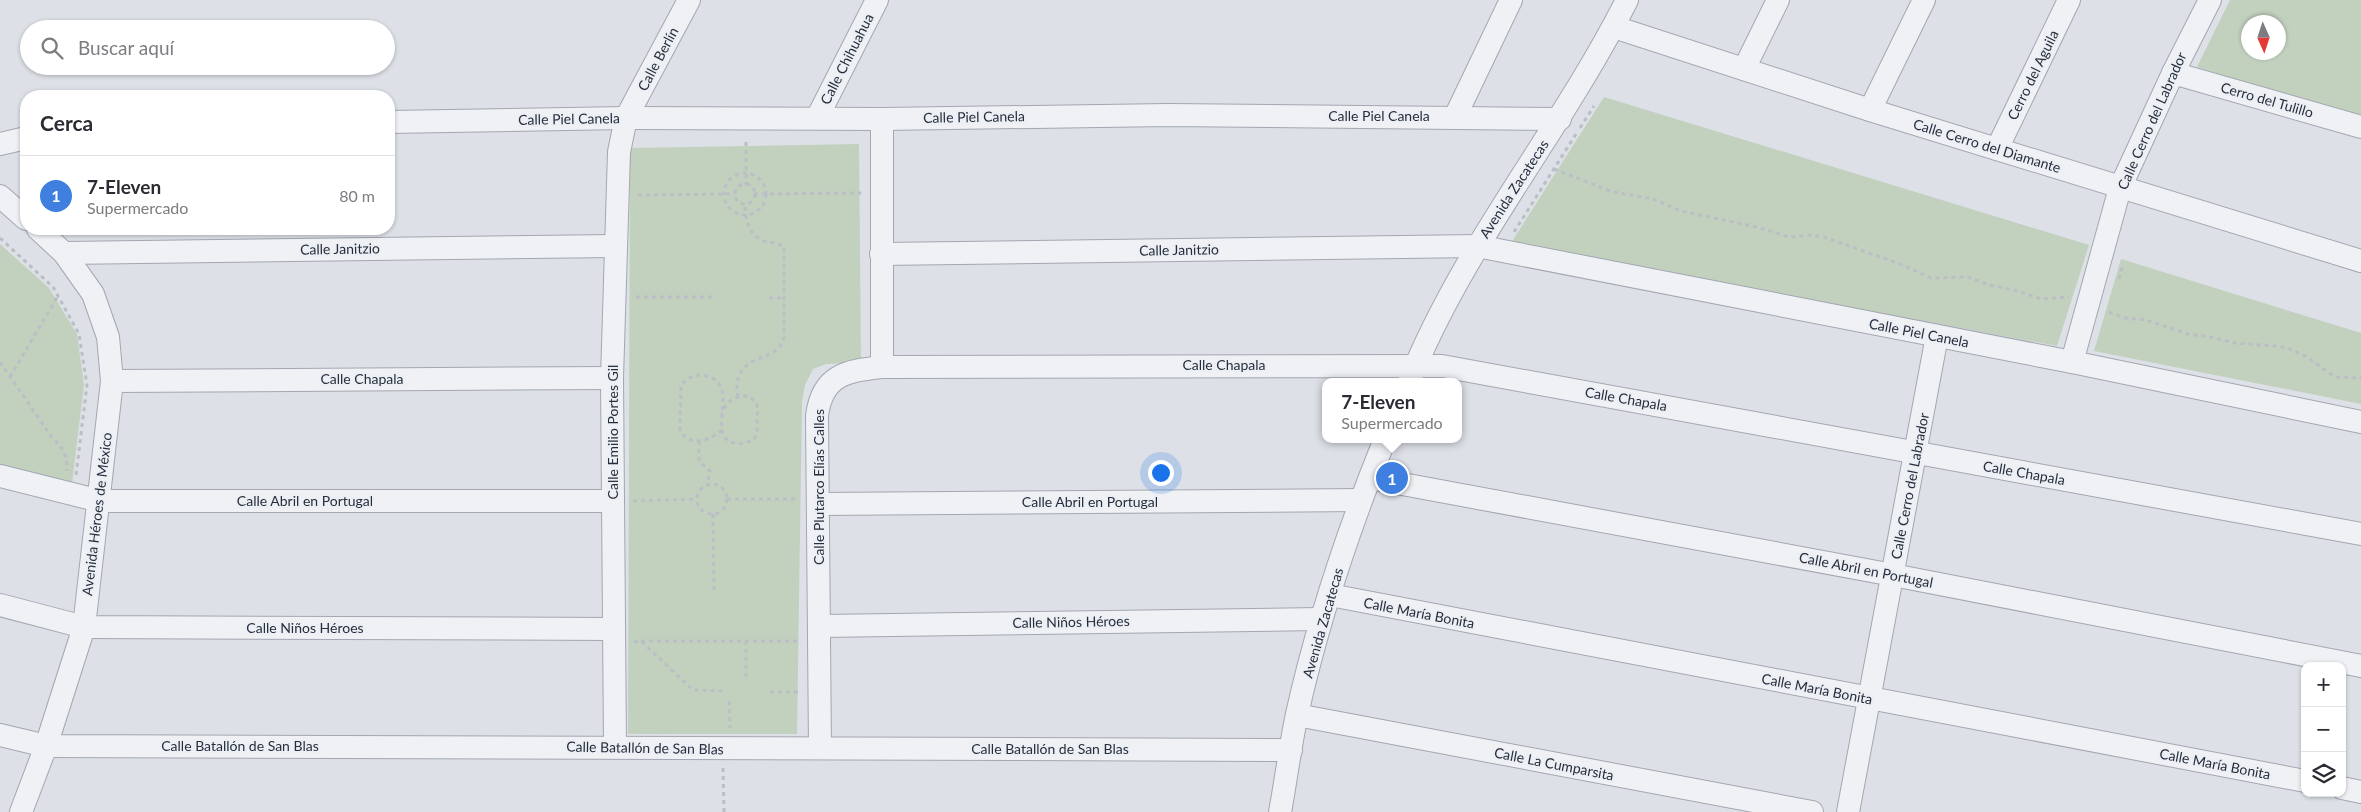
<!DOCTYPE html>
<html lang="es">
<head>
<meta charset="utf-8">
<style>
  :root { --surface:#fff; --page:#f7f7f7; --text:#2b2b33; --muted:#7c7c81; --line:#e1e1e2; --accent:#cd4154 }
  body { margin:0; font-family:Lato,sans-serif; background:var(--page); color:var(--text) }
  .controls { position:absolute; right:15px; bottom:15px; display:grid; overflow:hidden; border-radius:10px; box-shadow:0 1px 4px #0004 }
  .controls button { width:45px; height:45px; display:grid; place-items:center; padding:0; border:0; border-bottom:1px solid var(--line); background:var(--surface); color:var(--text); font:25px sans-serif }
  .compass { position:absolute; left:2241px; top:15px; width:45px; height:45px; border-radius:50%; background:var(--surface); box-shadow:0 1px 4px #0004; rotate:177deg }
  .you { position:absolute; left:1160px; top:472px; width:18px; height:18px; margin:-12px; border:4px solid #fff; border-radius:50%; background:#1a73e8; box-shadow:0 0 0 8px #1a73e833 }
  .badge { display:grid; place-items:center; width:32px; height:32px; border-radius:50%; background:var(--accent); color:#fff; font-size:16px; font-weight:700 }
  .pin { position:absolute; translate:-50% -50%; border:2px solid #fff; box-shadow:0 1px 5px #0006 }
  .popup { position:absolute; left:1322px; top:378px; width:140px; height:65px; box-sizing:border-box; display:grid; place-content:center; border-radius:10px; background:var(--surface); filter:drop-shadow(0 1px 4px #0005); font-size:16px; white-space:nowrap; color:var(--muted) }
  .popup b { font-size:19px; color:var(--text) }
  .popup::after { content:''; position:absolute; left:50%; top:100%; margin-left:-10px; border:10px solid transparent; border-top-color:var(--surface) }
  .list { margin:0; padding:0; list-style:none }
  h2 { display:flex; justify-content:space-between; align-items:center; height:65px; margin:0; padding:0 20px; font-size:21px }
  h2 small { font-size:16px; font-weight:400; color:var(--muted) }
  .list li { display:grid; grid-template-columns:32px 1fr auto; gap:15px; align-items:center; box-sizing:border-box; height:80px; padding:0 20px; border-top:1px solid var(--line) }
  .list b { display:block; font-size:19px; white-space:nowrap }
  .list p { margin:0; font-size:16px; white-space:nowrap; color:var(--muted) }
  .list em { font-size:16px; font-style:normal; color:var(--muted) }
  .icon { flex:none; width:28px; height:28px; fill:none; stroke:currentColor; stroke-width:2; stroke-linecap:round; stroke-linejoin:round }
  .map { position:relative; flex:none; width:2361px; height:812px; overflow:hidden }
  .search { position:absolute; background:var(--surface); box-shadow:0 1px 4px #0004; left:20px; top:20px; width:375px; height:55px; display:flex; align-items:center; gap:12px; box-sizing:border-box; padding:0 18px; border-radius:28px; color:var(--muted); font-size:19px }
  .panel { position:absolute; background:var(--surface); box-shadow:0 1px 4px #0004; left:20px; top:90px; width:375px; height:145px; border-radius:20px }
  .map>svg:first-child { display:block }
</style>
</head>
<body>
<div class="map">
<svg width="2361" height="812" viewBox="0 0 2361 812">
  <rect width="100%" height="100%" fill="#dde0e7"/>
  <g fill="#c2d0be" fill-rule="evenodd">
    <path d="M2230,0H2361V118L2197,67ZM2248,22H2278V52H2248Z"/>
    <path d="M1604,97L2089,245L2057,346L1511,243Z"/>
    <path d="M859,144L861,363L826,364L813,369L805,385L802,401L797,734H628L630,148Z"/>
    <path d="M0,244L49,288L77,334L84,385L72,483L0,465Z"/>
    <path d="M2121,259L2361,333V404L2094,351Z"/>
  </g>
  <g fill="none" stroke-linecap="round" stroke-linejoin="round">
    <g stroke="#a2a7b1" stroke-width="24">
      <g id="street">
        <path d="M1614,27L1870,110L2361,261"/>
        <path d="M1744,69L1778,0"/>
        <path d="M2173,73L2361,127"/>
        <path d="M1870,110L1924,0"/>
        <path d="M1455,117L1511,0"/>
        <path d="M817,118L877,0"/>
        <path d="M389,122L626,118L882,119L1168,115L1560,119"/>
        <path d="M0,144L26,138"/>
        <path d="M1997,149L2069,0"/>
        <path d="M0,196L26,219"/>
        <path d="M64,253L615,246"/>
        <path d="M881,254L1477,246L2072,362L2361,422"/>
        <path d="M2072,362L2120,188L2173,73L2210,0"/>
        <path d="M882,367V119"/>
        <path d="M112,381L612,378"/>
        <path d="M1409,382C1463,246 1561,131 1627,0"/>
        <path d="M0,476L100,501H613"/>
        <path d="M1370,478L1893,575L2361,666"/>
        <path d="M819,504L1361,500"/>
        <path d="M1330,595L2305,781"/>
        <path d="M0,605L84,627L614,629"/>
        <path d="M820,626L1321,619"/>
        <path d="M1297,715L1812,812"/>
        <path d="M0,735L46,746C461,746 876,748 1291,750"/>
        <path d="M615,746L612,378L619,152L626,118L689,0"/>
        <path d="M820,748L817,416C822,375 846,371 882,367L1442,366L2361,534"/>
        <path d="M2342,788L2361,792"/>
        <path d="M21,812L46,746L84,627L112,381L108,337L93,294L64,253L38,229"/>
        <path d="M1280,812C1286,780 1290,747 1297,714C1318,620 1349,528 1385,439"/>
        <path d="M1848,812L1937,336"/>
      </g>
    </g>
    <g stroke="#bbbec5" stroke-width="3" stroke-dasharray="4 4" stroke-linecap="butt">
      <path d="M1580,128L1594,106"/>
      <path d="M746,142V185"/>
      <path d="M1554,169L1613,192L1653,199L1681,211L1757,227L1789,237L1810,235L1824,237L1900,264L1931,278L1968,277L1989,285L2018,291L2042,299L2069,297"/>
      <circle cx="745" cy="194" r="21"/>
      <circle cx="745" cy="194" r="10"/>
      <path d="M754,194L861,193"/>
      <path d="M638,195L735,194"/>
      <path d="M1514,232L1576,134"/>
      <path d="M0,238L53,287L79,334L87,385L76,475"/>
      <path d="M2119,279L2123,264"/>
      <path d="M636,297H715"/>
      <path d="M769,298H784"/>
      <path d="M2109,312L2124,318L2146,320L2188,334L2210,337L2235,343L2285,347L2307,357L2335,377L2361,378"/>
      <path d="M0,362L53,439C64,448 67,456 67,471"/>
      <path d="M10,377L58,296"/>
      <path d="M738,397C730,349 779,366 784,337V247C778,242 771,243 764,241C748,235 745,219 745,204"/>
      <path d="M722,430C710,441 688,448 680,429L681,385C688,378 696,373 706,376C733,382 719,412 722,430C724,446 744,446 754,439C758,432 757,427 757,419C757,415 759,407 756,403C746,388 725,400 722,414"/>
      <path d="M699,441V461L710,471L707,485"/>
      <circle cx="712" cy="499" r="15"/>
      <path d="M727,499H798"/>
      <path d="M633,501L697,499"/>
      <path d="M713,514L714,591"/>
      <path d="M641,641H798"/>
      <path d="M746,641V681"/>
      <path d="M634,642L641,641L693,690L726,691"/>
      <path d="M770,692H800"/>
      <path d="M729,701L730,728"/>
      <path d="M723,768L724,812"/>
    </g>
    <use href="#street" stroke="#eff1f5" stroke-width="22"/>
  </g>
  <g text-anchor="middle" stroke-width="4.5" stroke-linejoin="round" paint-order="stroke">
    <g font-size="14" fill="#262e3d" stroke="#eceff4">
      <text transform="translate(658 59) rotate(-62)" y="5">Calle Berlín</text>
      <text transform="translate(847 59) rotate(-63)" y="5">Calle Chihuahua</text>
      <text transform="translate(2033 75) rotate(-64)" y="5">Cerro del Aguila</text>
      <text transform="translate(2267 100) rotate(16)" y="5">Cerro del Tulillo</text>
      <text x="1379" y="121">Calle Piel Canela</text>
      <text transform="translate(974 117) rotate(-1)" y="5">Calle Piel Canela</text>
      <text transform="translate(569 119) rotate(-1)" y="5">Calle Piel Canela</text>
      <text transform="translate(2152 121) rotate(-66)" y="5">Calle Cerro del Labrador</text>
      <text transform="translate(1987 146) rotate(17)" y="5">Calle Cerro del Diamante</text>
      <text transform="translate(1514 189) rotate(-57)" y="5">Avenida Zacatecas</text>
      <text transform="translate(340 249) rotate(-1)" y="5">Calle Janitzio</text>
      <text transform="translate(1179 250) rotate(-1)" y="5">Calle Janitzio</text>
      <text transform="translate(1919 333) rotate(11)" y="5">Calle Piel Canela</text>
      <text x="1224" y="370">Calle Chapala</text>
      <text x="362" y="384">Calle Chapala</text>
      <text transform="translate(1626 399) rotate(10)" y="5">Calle Chapala</text>
      <text transform="translate(613 432) rotate(-90)" y="5">Calle Emilio Portes Gil</text>
      <text transform="translate(2024 473) rotate(10)" y="5">Calle Chapala</text>
      <text transform="translate(1910 486) rotate(-79)" y="5">Calle Cerro del Labrador</text>
      <text transform="translate(819 487) rotate(-90)" y="5">Calle Plutarco Elías Calles</text>
      <text x="305" y="506">Calle Abril en Portugal</text>
      <text x="1090" y="507">Calle Abril en Portugal</text>
      <text transform="translate(97 514) rotate(-83)" y="5">Avenida Héroes de México</text>
      <text transform="translate(1866 570) rotate(11)" y="5">Calle Abril en Portugal</text>
      <text transform="translate(1419 613) rotate(11)" y="5">Calle María Bonita</text>
      <text transform="translate(1071 622) rotate(-1)" y="5">Calle Niños Héroes</text>
      <text transform="translate(1323 623) rotate(-74)" y="5">Avenida Zacatecas</text>
      <text x="305" y="633">Calle Niños Héroes</text>
      <text transform="translate(1817 689) rotate(11)" y="5">Calle María Bonita</text>
      <text x="240" y="751">Calle Batallón de San Blas</text>
      <text transform="translate(645 748) rotate(1)" y="5">Calle Batallón de San Blas</text>
      <text x="1050" y="754">Calle Batallón de San Blas</text>
      <text transform="translate(1554 764) rotate(11)" y="5">Calle La Cumparsita</text>
      <text transform="translate(2215 764) rotate(11)" y="5">Calle María Bonita</text>
    </g>
  </g>
</svg>
<div class="controls">
<button>+</button>
<button>−</button>
<button><svg class="icon" aria-label="layers" viewBox="0 0 24 24"><path d="M12 4l9 5-9 5-9-5zM3 14l9 5 9-5"/></svg></button>
</div>
<svg class="compass" viewBox="-18 -18 36 36"><path d="M0-13l5 13h-10z" fill="#e53935"/><path d="M0 13l5-13h-10z" fill="#7c7c81"/></svg>
<div class="you"></div>
<div class="pin badge" style="left:1392px;top:478px;background:#3f7fe0">1</div>
<div class="popup"><b>7-Eleven</b>Supermercado</div>
<div class="search"><svg class="icon" aria-label="search" viewBox="0 0 24 24"><circle cx="10" cy="10" r="6"/><path d="M15 15l6 6"/></svg>Buscar aquí</div>
<section class="panel">
<h2>Cerca<small></small></h2>
<ul class="list">
<li><span class="badge" style="background:#3f7fe0">1</span><div><b>7-Eleven</b><p>Supermercado</p></div><em>80 m</em></li>
</ul>
</section>
</div>
</body>
</html>
